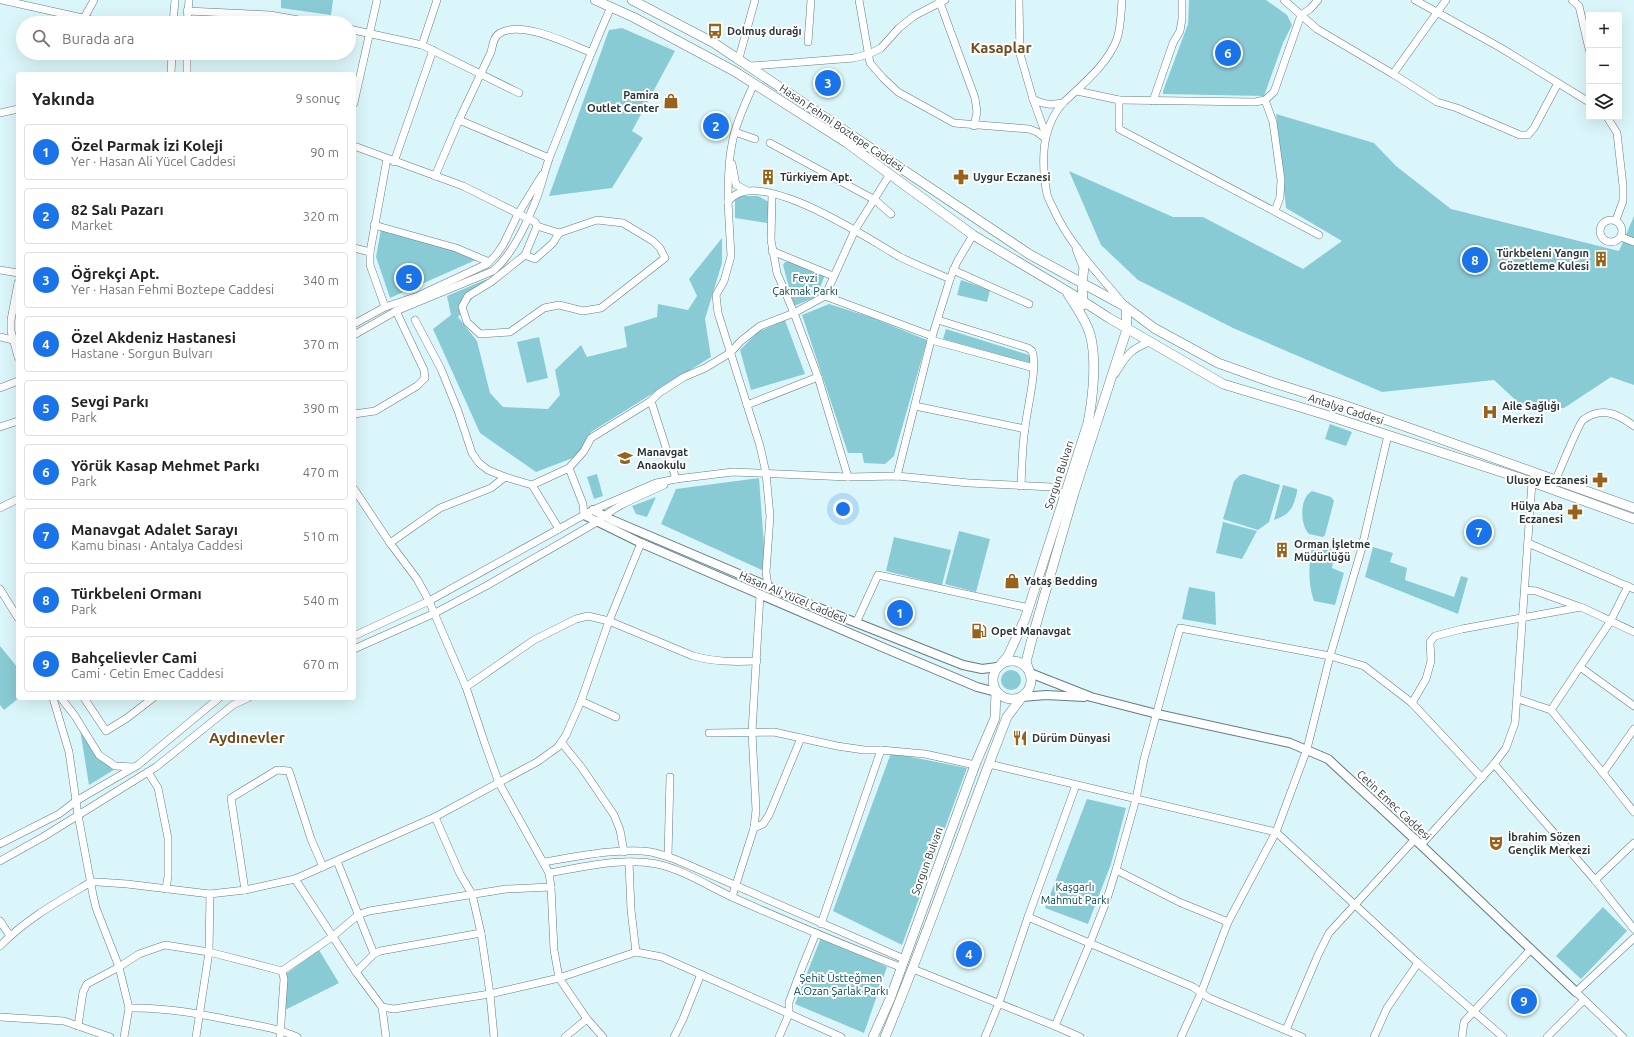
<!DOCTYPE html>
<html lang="tr">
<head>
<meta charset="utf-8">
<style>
  :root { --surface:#fff; --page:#f6f6f6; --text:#222; --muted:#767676; --line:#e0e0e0; --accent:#1a73e8 }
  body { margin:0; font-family:Ubuntu,sans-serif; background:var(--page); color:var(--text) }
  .controls { position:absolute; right:12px; top:12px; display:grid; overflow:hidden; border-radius:4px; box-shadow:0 4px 16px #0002 }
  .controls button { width:36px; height:36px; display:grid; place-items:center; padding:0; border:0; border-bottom:1px solid var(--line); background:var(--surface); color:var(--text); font:20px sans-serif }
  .you { position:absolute; left:843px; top:509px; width:14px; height:14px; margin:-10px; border:3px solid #fff; border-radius:50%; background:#1a73e8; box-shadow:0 0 0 6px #1a73e833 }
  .badge { display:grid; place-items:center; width:26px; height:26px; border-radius:50%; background:var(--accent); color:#fff; font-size:13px; font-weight:700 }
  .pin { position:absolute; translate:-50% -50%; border:2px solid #fff; box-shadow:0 1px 4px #0006 }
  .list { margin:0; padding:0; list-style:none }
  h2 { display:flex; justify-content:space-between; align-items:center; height:52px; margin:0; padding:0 16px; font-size:17px }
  h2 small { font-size:13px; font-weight:400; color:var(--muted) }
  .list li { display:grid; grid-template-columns:26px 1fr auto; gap:12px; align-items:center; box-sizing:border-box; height:56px; margin:0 8px 8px; padding:0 8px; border:1px solid var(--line); border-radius:4px }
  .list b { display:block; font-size:15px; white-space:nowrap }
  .list p { margin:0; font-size:13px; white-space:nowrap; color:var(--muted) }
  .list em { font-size:13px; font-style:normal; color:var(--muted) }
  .icon { flex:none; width:22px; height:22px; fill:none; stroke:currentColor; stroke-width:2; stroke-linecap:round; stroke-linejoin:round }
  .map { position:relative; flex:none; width:1634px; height:1037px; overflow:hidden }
  .search { position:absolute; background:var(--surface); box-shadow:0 4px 16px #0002; left:16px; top:16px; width:340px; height:44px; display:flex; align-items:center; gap:10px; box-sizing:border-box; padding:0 14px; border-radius:22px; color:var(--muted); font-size:15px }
  .panel { position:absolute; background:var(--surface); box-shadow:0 4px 16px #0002; left:16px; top:72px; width:340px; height:628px; border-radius:4px }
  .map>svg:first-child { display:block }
</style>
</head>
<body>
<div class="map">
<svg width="1634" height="1037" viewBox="0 0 1634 1037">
  <rect width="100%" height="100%" fill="#dbf6fa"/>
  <g fill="#89cbd5">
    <path d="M281,0H333L331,15L281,8Z"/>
    <path d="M1189,0H1266L1287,15L1292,25L1283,43L1264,96L1163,94V91L1188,24Z"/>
    <path d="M622,28L675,51L632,131L643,138L612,188L549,196L609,30Z"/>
    <path d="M1276,114L1374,143L1396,166L1451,209L1619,251L1634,216V385L1611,377L1564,408L1523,407L1494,380L1382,392L1233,328L1138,280L1101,245L1069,171L1173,217H1203L1303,269L1342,241L1286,208Z"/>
    <path d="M737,196H758L769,202L767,223L735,218V198Z"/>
    <path d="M381,229L429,242L478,259L390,298L376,257Z"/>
    <path d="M722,238V263L705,319L711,357L591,432L578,456L536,472L480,433L433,329L451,315L447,296L487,279L458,317L477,341L490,393L503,407L548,409L560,395L555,370L581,345L587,357L627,347L624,327L657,317L658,304L688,310L697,296L689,279Z"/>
    <path d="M785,262H790L825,275L816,297L794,306L783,265Z"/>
    <path d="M961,280L990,290L987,302L957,295Z"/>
    <path d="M829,304L870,317L927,340L894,456L885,464L864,463L862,453H848L802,315Z"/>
    <path d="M785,320L805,374L751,390L740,350L758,332Z"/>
    <path d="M946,329L1026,354L1031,356V363L943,339Z"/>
    <path d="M539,337L548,378L527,383L517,342Z"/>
    <path d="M1330,424L1352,432L1346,446L1325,439Z"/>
    <path d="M597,474L603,496L594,499L587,477Z"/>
    <path d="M1244,474L1280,485L1269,522L1258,530L1223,519L1234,481L1240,475Z"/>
    <path d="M759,478L766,572L661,524L676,489Z"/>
    <path d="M1283,485L1297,489V492C1293,508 1291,514 1274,520Z"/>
    <path d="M1312,491L1331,497L1334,501L1325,535L1323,537L1309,534C1300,525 1299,498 1312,491Z"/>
    <path d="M656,497L647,517L636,514L632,506Z"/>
    <path d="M1223,522L1257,531L1242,559L1216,553Z"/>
    <path d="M959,531L990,539L976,592L945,584Z"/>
    <path d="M894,537L951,550L942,585L886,571Z"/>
    <path d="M1313,542L1336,547L1332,568L1344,573L1335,605L1314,601C1307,581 1309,561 1313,542Z"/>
    <path d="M1373,547L1393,553L1390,562L1407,568L1405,580L1454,597L1461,576L1468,578L1458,614L1365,577Z"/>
    <path d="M1189,587L1215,592L1216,625L1182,619Z"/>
    <path d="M0,646L18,668V698H19L4,710L0,705Z"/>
    <circle cx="1011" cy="680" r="10"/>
    <path d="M79,723L104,761L117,768L89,785Z"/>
    <path d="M891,753L967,768L902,945L833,911Z"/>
    <path d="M1087,799L1126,808L1111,864L1088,924L1045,908Z"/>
    <path d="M1603,907L1627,931L1581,979L1556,956Z"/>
    <path d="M822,935L887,967L864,1033L795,1004Z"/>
    <path d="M319,950L339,983L285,1010L286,974Z"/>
  </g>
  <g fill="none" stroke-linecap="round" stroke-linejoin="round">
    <g stroke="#647c80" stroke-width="8">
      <g id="minor">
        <path d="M2,0L105,23"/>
        <path d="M437,0L422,45L519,93"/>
        <path d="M859,0L870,63L883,78L898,92L954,123L1029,129L1037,132L1045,138"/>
        <path d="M939,0L975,98L977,112L974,126"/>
        <path d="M1019,0L1020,54L1033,99L1046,135"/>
        <path d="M1122,0C1121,12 1121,27 1117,39C1107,65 1084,83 1064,102C1052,114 1045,134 1044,151C1043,166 1044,180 1047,194C1048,199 1052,205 1054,210C1071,247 1100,275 1125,306"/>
        <path d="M1284,0L1317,29L1393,74L1437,102L1457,108L1520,135H1528L1534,128L1558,83"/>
        <path d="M1415,0L1501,48L1589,102"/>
        <path d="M1572,0L1579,6L1589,49"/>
        <path d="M187,11L270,15L316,23"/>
        <path d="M84,18L94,0"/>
        <path d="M173,23L175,0"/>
        <path d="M187,23L189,0"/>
        <path d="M349,29L422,45"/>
        <path d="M808,42L811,0"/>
        <path d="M739,58L755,0"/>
        <path d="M751,66L854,58L869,54L881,48L899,28L914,16L945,0"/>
        <path d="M171,74L172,53"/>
        <path d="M187,74V53"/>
        <path d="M1393,74L1446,0"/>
        <path d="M1077,91L1119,100V129L1319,235"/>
        <path d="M1033,99C1044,105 1051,105 1063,103"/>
        <path d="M1119,100L1255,102L1265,100L1274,92L1301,15L1310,9L1318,0"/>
        <path d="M1265,100L1273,122L1281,180L1280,197L1275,211"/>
        <path d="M1153,101L1173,43L1180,31L1182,19V0"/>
        <path d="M354,103L377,0"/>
        <path d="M0,113L18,109"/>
        <path d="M1607,117L1617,133L1623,186V201L1616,220"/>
        <path d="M459,120L549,158"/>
        <path d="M735,132L755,139"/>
        <path d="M770,143L875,200L891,214"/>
        <path d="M354,146L463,186L535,222L537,226L559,233L597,220L623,223L653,241L660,248L665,258L601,308L583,311L559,305L544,308L510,332L480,334L467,322L462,307L468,296L491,282L525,255L537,226"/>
        <path d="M394,162L433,50"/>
        <path d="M732,164L736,185L746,190"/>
        <path d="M435,176L459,120L491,52C493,45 493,37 500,33C522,20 569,44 590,52"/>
        <path d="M772,194L771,240L777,273L794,313L818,377L848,477"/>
        <path d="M728,202C728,183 728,163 732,144C735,125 746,101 754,84"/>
        <circle cx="1611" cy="231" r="11"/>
        <path d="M374,225L456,248L489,262"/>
        <path d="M1621,237L1634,242"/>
        <path d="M354,248L370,252"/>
        <path d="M772,251L833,276"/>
        <path d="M525,255L535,259L553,243L559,233"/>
        <path d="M0,270L18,273"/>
        <path d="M953,270L1029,304"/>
        <path d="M18,283L11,320V331L18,357"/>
        <path d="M825,296L932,336"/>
        <path d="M385,307L370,265V252L387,159"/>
        <path d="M415,320L441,369L458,411L472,453L479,463L488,470L505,477L532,485L559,529"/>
        <path d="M938,320L1028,348L1032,351C1038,368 1027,408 1025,428C1022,447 1022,467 1021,486"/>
        <path d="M354,324L385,307L418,296L487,264L496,255L503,245L518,214L542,175"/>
        <path d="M354,335L396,311L493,271C511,256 525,227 534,205C541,189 544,172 550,156C570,106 589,56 611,7"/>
        <path d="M0,337L13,340"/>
        <path d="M931,340L1034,368"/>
        <path d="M1115,374C1127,355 1128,351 1149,342"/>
        <path d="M0,388L18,381"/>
        <path d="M747,405L818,377"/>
        <path d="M915,406L1025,429"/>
        <path d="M354,414L375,411L417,386L425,378L424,370L396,311"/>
        <path d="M0,427L18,421"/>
        <path d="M569,468L584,451L591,438L651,401"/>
        <path d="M897,476L931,340L950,279L957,262L973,235"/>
        <path d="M676,479L651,401L659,393L684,377L705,368L730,353L741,341L760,326L794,313L825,296L855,230L890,174"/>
        <path d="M1556,479C1560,470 1579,423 1583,420C1602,406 1618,414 1634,426"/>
        <path d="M532,485L569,468L583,504L584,515"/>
        <path d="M354,489L390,543L417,579L429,601L466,687L485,744L499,783L549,873L551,887L554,950L559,978L587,1019L603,1037"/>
        <path d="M0,508L18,499"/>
        <path d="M390,543L440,508L491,488L505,477"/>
        <path d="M1528,543L1634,589"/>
        <path d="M768,586L766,572L770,516L766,473L760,446L718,313L716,295L724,281L731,256L728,202C754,162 870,240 900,257C916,265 934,272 950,279"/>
        <path d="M0,589L18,618"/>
        <path d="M1525,590L1536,591L1580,607"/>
        <path d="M856,623L878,575L1029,608"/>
        <path d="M354,636L429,601L593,510L656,483L676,479L733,472L848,477L897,476L969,483L1052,487L1064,495"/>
        <path d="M354,649L435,613L486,586L597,522C615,505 641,496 664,485"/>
        <path d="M1580,667L1634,706"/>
        <path d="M466,687L534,640L576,619L588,616L609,621L693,656C715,662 735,662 757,661"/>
        <path d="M53,698L69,752L78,815L93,895L96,908L119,967L129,1008L124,1037"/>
        <path d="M61,698L75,716L99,755L115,766L134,767"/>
        <path d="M84,698L106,731L127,718L153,698"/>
        <path d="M1518,699L1551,710L1603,773L1634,812"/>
        <path d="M1412,703L1426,679L1431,661L1430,642L1435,636L1462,629L1581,607L1634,632"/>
        <path d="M1551,710L1610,622L1628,586"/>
        <path d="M616,717L581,701L609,621L641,543"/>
        <path d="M709,733L774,732L837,746L864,750H881L925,754L975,765"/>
        <path d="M561,742L582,768L614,815L620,830L624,852"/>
        <path d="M989,764L1276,832L1418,963L1503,1037"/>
        <path d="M1494,764L1595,880L1634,929"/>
        <path d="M148,772L158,788L168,838V876L166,889"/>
        <path d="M1603,773L1634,729"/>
        <path d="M435,817L460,874L472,894L481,933L490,994L494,1037"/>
        <path d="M754,828L763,824L769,815L801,738"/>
        <path d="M0,844L59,814L76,801L138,765L219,698"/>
        <path d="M1421,845L1494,764L1506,748L1515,723L1532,482"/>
        <path d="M668,856L670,777"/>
        <path d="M0,861L43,837L156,767L233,705L248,698"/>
        <path d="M337,861L374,954"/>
        <path d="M544,862C574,857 621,847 651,852C660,854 669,857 677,860L904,959"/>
        <path d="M629,862L631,910L636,952"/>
        <path d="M1116,870L1179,902L1228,922"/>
        <path d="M549,873C584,867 622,857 657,864C684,870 708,886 732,897C788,922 844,945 900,967"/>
        <path d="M295,879L356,972L382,1007L394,1009L490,994L559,978L636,952L662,957L841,1037"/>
        <path d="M1595,880L1634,843"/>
        <path d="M245,890L231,798L277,770L289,771L311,839L323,867"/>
        <path d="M732,897L754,828L756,810L752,732L760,595"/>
        <path d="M1028,917L1193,987L1209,998L1302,1037"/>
        <path d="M0,921L10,936"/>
        <path d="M821,924L881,750"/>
        <path d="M0,946C26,919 59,901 91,882H98L127,884L210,894L245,890L295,879L435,817L537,762L558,747L566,735L581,701"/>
        <path d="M913,969L1055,1026L1080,1037"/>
        <path d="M356,972L374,954L380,951L481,933"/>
        <path d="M382,1007L386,1037"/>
        <path d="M129,1008C164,1007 200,1014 235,1021C256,1025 277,1028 297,1037"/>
        <path d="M0,1017L64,1021L110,1037"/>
        <path d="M78,1026L83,992L87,984L119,967L139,954L165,945L209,952L282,971L332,937L358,915L369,911L506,889L551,887"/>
        <path d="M1055,1026L1090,943L1106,902L1116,870L1136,799L1144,759L1180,628L1330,656L1364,666L1412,703L1482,778"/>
        <path d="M1286,1030L1318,955L1329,933L1415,839"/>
        <path d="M196,1037L209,952L210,894"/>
        <path d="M280,1037L284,979L282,971"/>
        <path d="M565,1037L587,1019"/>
        <path d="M674,1037L683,1019L701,974"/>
        <path d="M779,1037L789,1014V1002L803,965L816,933"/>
        <path d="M985,1037L999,1003L1028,917L1076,785"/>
        <path d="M1181,1037L1201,993L1228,922L1276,832L1307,749L1330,656L1361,551L1388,435"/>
        <path d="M1374,1037L1387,1008L1418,963"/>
        <path d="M1462,1037L1464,1022L1531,949"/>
        <path d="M1547,1037L1584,1000"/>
        <path d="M1623,1037L1576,992L1634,938"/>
      </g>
    </g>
    <g stroke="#647c80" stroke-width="10">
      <g id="tertiary">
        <path d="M593,510L612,520L819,608L963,665L982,669L997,667"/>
        <path d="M584,515L641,543L882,647L977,687L996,692"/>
        <path d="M1030,673L1091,697L1157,714L1290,743L1328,759L1421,845L1576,992"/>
        <path d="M1022,697L1046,695L1084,697"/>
      </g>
    </g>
    <g stroke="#647c80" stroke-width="10">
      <g id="secondary">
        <path d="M595,0L633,17L734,71L847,143L973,235L1067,291L1109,318L1223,384L1323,414L1532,482L1634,519"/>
        <path d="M632,0L714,43L1029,254L1126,307L1154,328L1218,363L1271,382L1338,403L1418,431L1634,508"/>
        <path d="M1077,249L1084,267L1082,284L1083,305"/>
        <circle cx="1012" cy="680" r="19"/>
        <path d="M1002,663L1008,656L1025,619L1088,423C1093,397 1097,359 1090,334C1086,320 1076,307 1068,294"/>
        <path d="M1030,673L1026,662L1033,635L1074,493L1127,329L1126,307"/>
        <path d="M873,1037L890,999L975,765L995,718L996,692"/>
        <path d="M885,1037C929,932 965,824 1007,717L1022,697"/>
      </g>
    </g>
    <use href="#minor" stroke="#fff" stroke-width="7"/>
    <use href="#tertiary" stroke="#fff" stroke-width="8"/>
    <use href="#secondary" stroke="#fff" stroke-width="9"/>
  </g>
  <defs>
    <g id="bus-bare" transform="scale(1.2)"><path d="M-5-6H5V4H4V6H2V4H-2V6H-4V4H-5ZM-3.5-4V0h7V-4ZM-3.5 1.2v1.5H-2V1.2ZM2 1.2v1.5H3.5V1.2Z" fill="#99621b" stroke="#fff" stroke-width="2.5" paint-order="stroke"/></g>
    <g id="shop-bare" transform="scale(1.2)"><path d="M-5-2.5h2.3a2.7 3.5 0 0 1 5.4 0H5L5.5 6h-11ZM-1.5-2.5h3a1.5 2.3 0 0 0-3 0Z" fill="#99621b" stroke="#fff" stroke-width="2.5" paint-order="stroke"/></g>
    <g id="building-bare" transform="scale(1.2)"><path d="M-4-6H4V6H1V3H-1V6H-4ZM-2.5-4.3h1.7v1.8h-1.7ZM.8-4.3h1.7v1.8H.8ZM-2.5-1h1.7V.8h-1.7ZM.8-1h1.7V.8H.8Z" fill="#99621b" stroke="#fff" stroke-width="2.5" paint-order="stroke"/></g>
    <g id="pharmacy-bare" transform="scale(1.2)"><path d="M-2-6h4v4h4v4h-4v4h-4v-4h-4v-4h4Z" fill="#99621b" stroke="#fff" stroke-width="2.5" paint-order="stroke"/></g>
    <g id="hospital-bare" transform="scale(1.2)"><path d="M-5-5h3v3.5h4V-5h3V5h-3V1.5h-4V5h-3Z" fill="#99621b" stroke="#fff" stroke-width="2.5" paint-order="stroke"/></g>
    <g id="school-bare" transform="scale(1.2)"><path d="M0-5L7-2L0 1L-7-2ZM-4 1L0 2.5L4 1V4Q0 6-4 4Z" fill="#99621b" stroke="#fff" stroke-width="2.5" paint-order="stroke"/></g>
    <g id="fuel-bare" transform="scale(1.2)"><path d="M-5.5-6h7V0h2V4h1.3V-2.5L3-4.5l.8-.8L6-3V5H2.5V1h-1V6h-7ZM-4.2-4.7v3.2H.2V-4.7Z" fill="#99621b" stroke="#fff" stroke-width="2.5" paint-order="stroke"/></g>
    <g id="restaurant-bare" transform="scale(1.2)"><path d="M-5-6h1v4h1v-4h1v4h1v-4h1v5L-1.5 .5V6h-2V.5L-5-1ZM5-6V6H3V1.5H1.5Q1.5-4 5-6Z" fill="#99621b" stroke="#fff" stroke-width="2.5" paint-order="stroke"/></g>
    <g id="theatre-bare" transform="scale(1.2)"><path d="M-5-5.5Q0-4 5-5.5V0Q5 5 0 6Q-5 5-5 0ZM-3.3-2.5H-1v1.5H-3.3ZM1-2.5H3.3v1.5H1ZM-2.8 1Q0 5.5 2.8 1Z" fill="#99621b" stroke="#fff" stroke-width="2.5" paint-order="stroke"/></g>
  </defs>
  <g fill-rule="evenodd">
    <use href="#bus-bare" x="715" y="31"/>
    <use href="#shop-bare" x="671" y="101"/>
    <use href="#building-bare" x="768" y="177"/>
    <use href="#pharmacy-bare" x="961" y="177"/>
    <use href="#building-bare" x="1601" y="259"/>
    <use href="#hospital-bare" x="1490" y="412"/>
    <use href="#school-bare" x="625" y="458"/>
    <use href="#pharmacy-bare" x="1600" y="480"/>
    <use href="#pharmacy-bare" x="1575" y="512"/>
    <use href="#building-bare" x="1282" y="550"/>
    <use href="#shop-bare" x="1012" y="581"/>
    <use href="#fuel-bare" x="979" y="631"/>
    <use href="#restaurant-bare" x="1020" y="738"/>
    <use href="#theatre-bare" x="1496" y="843"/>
  </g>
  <g text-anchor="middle" stroke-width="4" stroke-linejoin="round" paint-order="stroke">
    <g font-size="11" font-weight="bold" fill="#2c3738" stroke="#fff" text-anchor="start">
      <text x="727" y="35">Dolmuş durağı</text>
      <text x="659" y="99" text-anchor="end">Pamira<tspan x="659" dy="13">Outlet Center</tspan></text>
      <text x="780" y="181">Türkiyem Apt.</text>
      <text x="973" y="181">Uygur Eczanesi</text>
      <text x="1589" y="257" text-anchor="end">Türkbeleni Yangın<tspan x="1589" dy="13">Gözetleme Kulesi</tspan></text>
      <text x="1502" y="410">Aile Sağlığı<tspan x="1502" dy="13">Merkezi</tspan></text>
      <text x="637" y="456">Manavgat<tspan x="637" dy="13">Anaokulu</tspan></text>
      <text x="1588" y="484" text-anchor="end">Ulusoy Eczanesi</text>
      <text x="1563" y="510" text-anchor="end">Hülya Aba<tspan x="1563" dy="13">Eczanesi</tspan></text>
      <text x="1294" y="548">Orman İşletme<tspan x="1294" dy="13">Müdürlüğü</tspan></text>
      <text x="1024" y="585">Yataş Bedding</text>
      <text x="991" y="635">Opet Manavgat</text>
      <text x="1032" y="742">Dürüm Dünyasi</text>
      <text x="1508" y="841">İbrahim Sözen<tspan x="1508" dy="13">Gençlik Merkezi</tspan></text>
    </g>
    <g font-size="11" fill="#2c3738" stroke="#fff">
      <text transform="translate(842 128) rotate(34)" y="4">Hasan Fehmi Boztepe Caddesi</text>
      <text transform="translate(1346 409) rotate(18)" y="4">Antalya Caddesi</text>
      <text transform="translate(1059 475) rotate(-72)" y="4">Sorgun Bulvarı</text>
      <text transform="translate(793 597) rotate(23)" y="4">Hasan Ali Yücel Caddesi</text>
      <text transform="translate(1394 805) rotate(43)" y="4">Cetin Emec Caddesi</text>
      <text transform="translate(927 861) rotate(-70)" y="4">Sorgun Bulvarı</text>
    </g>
    <g font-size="11" fill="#004850" stroke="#fff">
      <text x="805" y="282">Fevzi<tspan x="805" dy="13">Çakmak Parkı</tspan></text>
      <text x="1075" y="891">Kaşgarlı<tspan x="1075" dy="13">Mahmut Parkı</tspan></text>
      <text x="841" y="982">Şehit Üstteğmen<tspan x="841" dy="13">A.Ozan Şarlak Parkı</tspan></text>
    </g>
    <g font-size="15" font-weight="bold" fill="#704a1b" stroke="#fff">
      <text x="1001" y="53">Kasaplar</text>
      <text x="247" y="743">Aydınevler</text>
    </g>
  </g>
</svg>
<div class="controls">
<button>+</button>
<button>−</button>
<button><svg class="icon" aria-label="layers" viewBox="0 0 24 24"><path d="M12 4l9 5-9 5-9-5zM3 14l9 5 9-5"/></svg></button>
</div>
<div class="you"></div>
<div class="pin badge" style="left:900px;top:613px">1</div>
<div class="pin badge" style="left:716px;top:126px">2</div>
<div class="pin badge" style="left:828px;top:83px">3</div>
<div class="pin badge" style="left:969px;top:954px">4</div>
<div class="pin badge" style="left:409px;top:278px">5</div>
<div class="pin badge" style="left:1228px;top:53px">6</div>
<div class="pin badge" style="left:1479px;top:532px">7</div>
<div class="pin badge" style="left:1475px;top:260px">8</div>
<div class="pin badge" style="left:1524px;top:1001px">9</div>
<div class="search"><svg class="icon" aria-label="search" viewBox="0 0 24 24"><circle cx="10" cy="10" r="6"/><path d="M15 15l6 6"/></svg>Burada ara</div>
<section class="panel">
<h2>Yakında<small>9 sonuç</small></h2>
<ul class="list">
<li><span class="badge">1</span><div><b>Özel Parmak İzi Koleji</b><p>Yer · Hasan Ali Yücel Caddesi</p></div><em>90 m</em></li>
<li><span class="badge">2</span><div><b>82 Salı Pazarı</b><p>Market</p></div><em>320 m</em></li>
<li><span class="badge">3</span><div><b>Öğrekçi Apt.</b><p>Yer · Hasan Fehmi Boztepe Caddesi</p></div><em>340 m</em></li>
<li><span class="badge">4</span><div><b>Özel Akdeniz Hastanesi</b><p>Hastane · Sorgun Bulvarı</p></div><em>370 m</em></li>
<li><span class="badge">5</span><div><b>Sevgi Parkı</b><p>Park</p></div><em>390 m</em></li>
<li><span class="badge">6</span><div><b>Yörük Kasap Mehmet Parkı</b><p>Park</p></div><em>470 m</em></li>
<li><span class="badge">7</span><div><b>Manavgat Adalet Sarayı</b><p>Kamu binası · Antalya Caddesi</p></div><em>510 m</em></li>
<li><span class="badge">8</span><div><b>Türkbeleni Ormanı</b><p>Park</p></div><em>540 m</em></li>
<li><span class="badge">9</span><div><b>Bahçelievler Cami</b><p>Cami · Cetin Emec Caddesi</p></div><em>670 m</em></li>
</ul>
</section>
</div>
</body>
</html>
